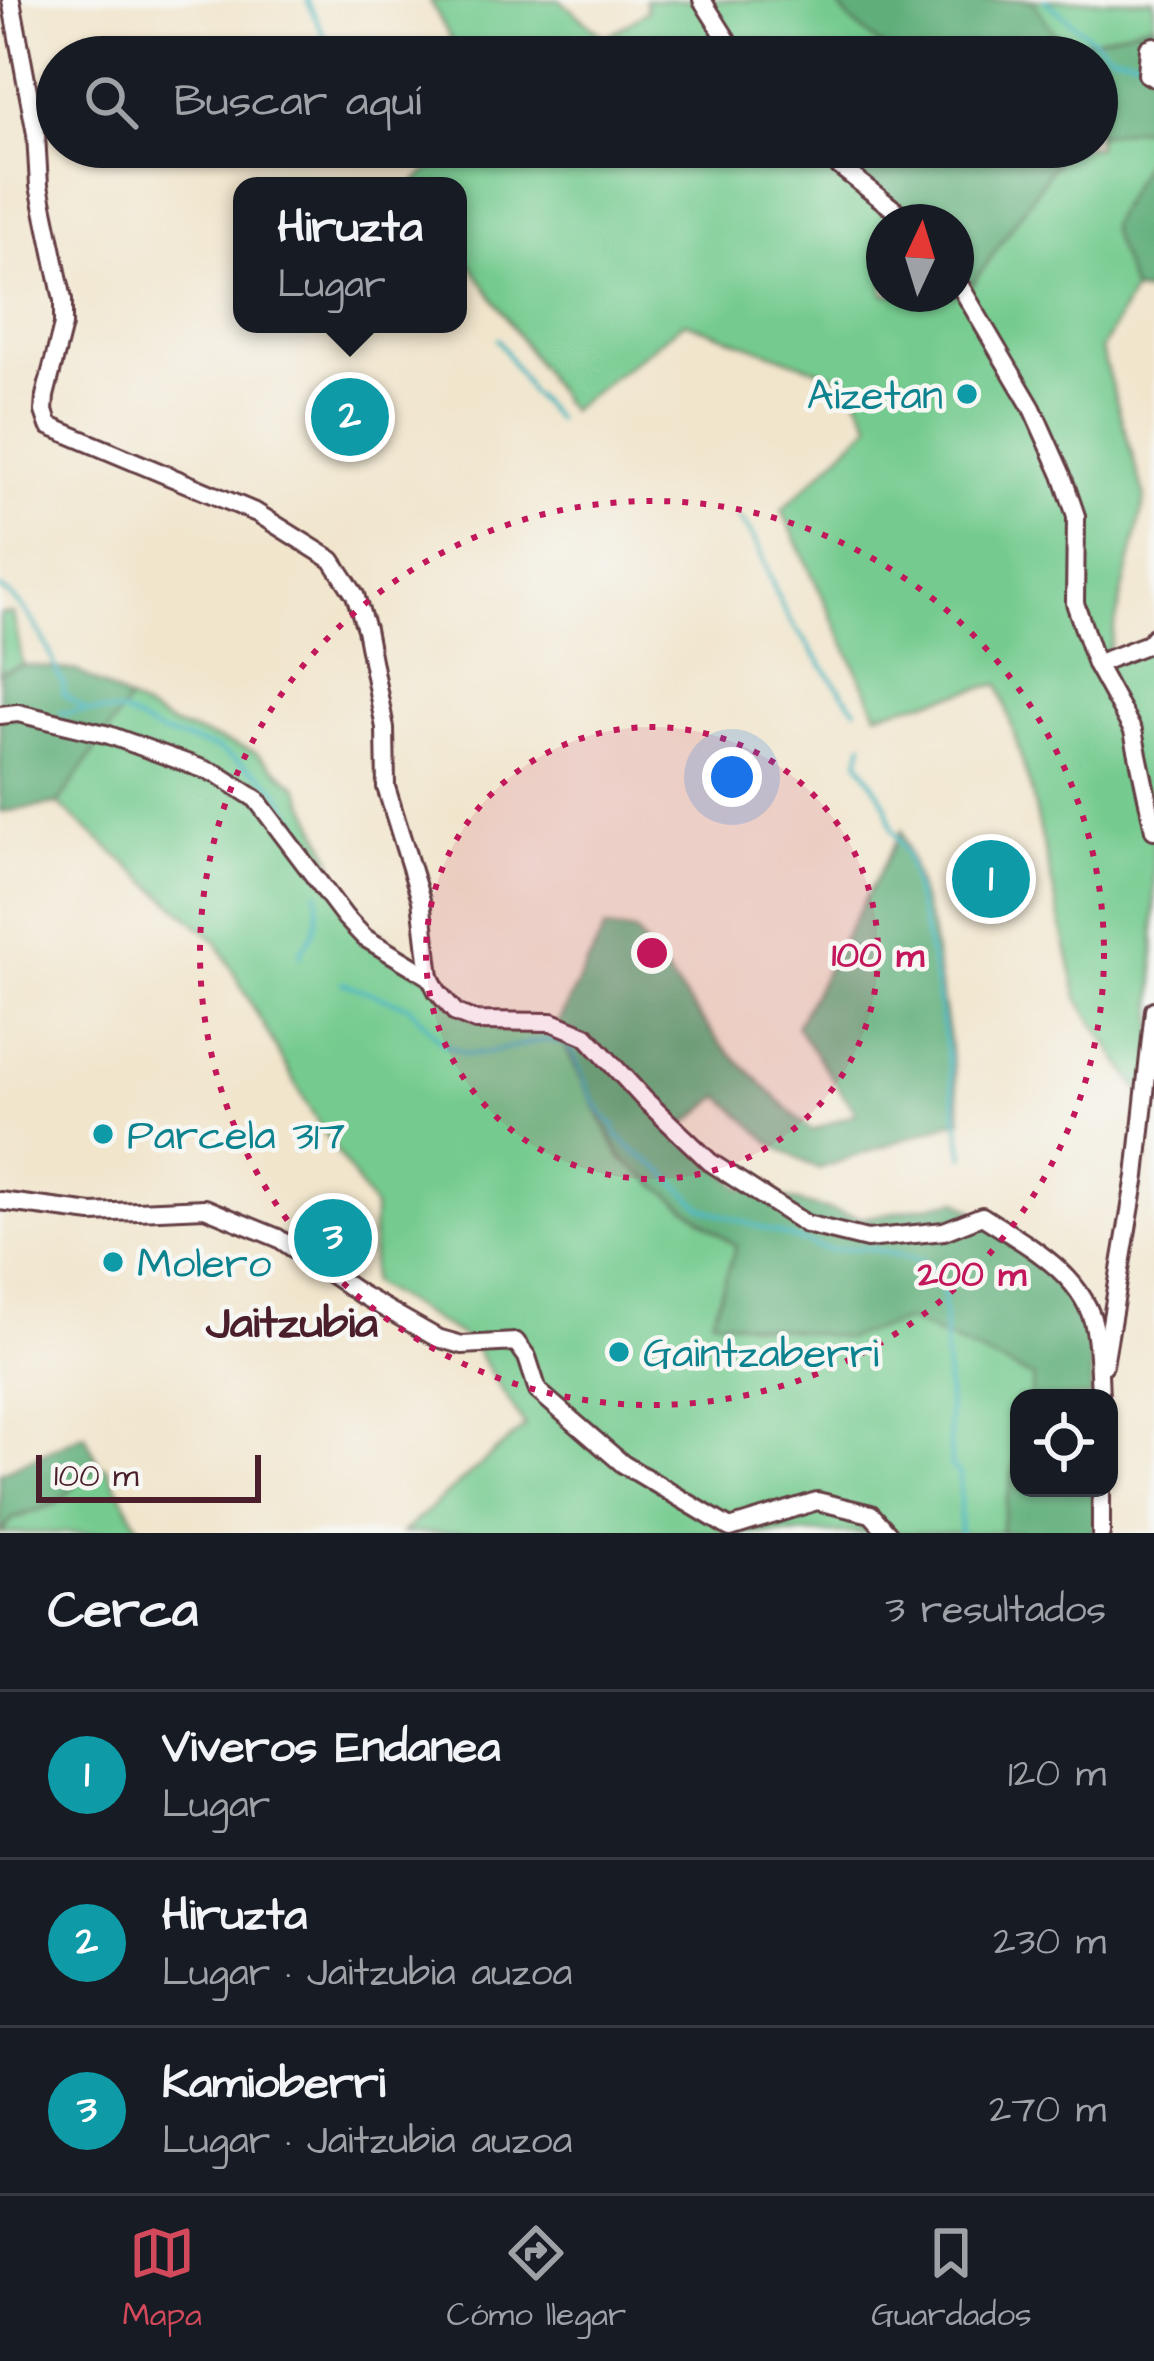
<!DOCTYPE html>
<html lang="es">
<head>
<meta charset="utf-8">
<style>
  :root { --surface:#171b24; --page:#242831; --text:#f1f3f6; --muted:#9ea1a6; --line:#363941; --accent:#d1495b }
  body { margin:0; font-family:"Architects Daughter",sans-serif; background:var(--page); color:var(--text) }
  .controls { position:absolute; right:36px; bottom:36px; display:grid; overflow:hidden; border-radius:24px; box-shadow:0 3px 9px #0004 }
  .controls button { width:108px; height:108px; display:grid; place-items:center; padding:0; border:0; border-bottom:3px solid var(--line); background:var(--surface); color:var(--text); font:60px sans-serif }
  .compass { position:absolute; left:866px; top:204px; width:108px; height:108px; border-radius:50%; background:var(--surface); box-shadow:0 3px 9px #0004; rotate:4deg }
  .scale { position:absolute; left:36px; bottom:30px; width:225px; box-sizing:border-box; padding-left:12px; border:6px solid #4a1f2b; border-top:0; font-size:33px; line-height:42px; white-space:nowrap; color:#4a1f2b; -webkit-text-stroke:9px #f6f6f2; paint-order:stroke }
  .you { position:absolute; left:732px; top:777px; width:42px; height:42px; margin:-30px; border:9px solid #fff; border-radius:50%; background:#1a73e8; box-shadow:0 0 0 18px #1a73e833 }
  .badge { display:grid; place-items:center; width:78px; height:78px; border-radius:50%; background:var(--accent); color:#fff; font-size:39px; font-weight:700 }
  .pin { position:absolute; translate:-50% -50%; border:6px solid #fff; box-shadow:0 3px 12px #0006 }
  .popup { position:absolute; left:233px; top:177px; width:234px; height:156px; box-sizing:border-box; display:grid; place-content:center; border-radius:24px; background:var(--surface); filter:drop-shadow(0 3px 9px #0005); font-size:39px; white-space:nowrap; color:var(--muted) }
  .popup b { font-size:45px; color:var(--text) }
  .popup::after { content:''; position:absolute; left:50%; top:100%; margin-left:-24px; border:24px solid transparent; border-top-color:var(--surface) }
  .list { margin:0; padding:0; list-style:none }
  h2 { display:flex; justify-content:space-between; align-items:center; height:156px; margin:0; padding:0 48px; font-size:51px }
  h2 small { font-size:39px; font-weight:400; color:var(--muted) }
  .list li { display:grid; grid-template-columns:78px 1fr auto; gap:36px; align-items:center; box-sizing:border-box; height:168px; padding:0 48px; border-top:3px solid var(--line) }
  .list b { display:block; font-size:45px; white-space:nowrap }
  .list p { margin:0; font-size:39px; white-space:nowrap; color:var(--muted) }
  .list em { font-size:39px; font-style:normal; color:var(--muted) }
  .icon { flex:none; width:66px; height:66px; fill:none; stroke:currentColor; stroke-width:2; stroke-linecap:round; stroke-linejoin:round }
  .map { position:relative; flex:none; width:1154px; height:1533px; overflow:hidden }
  .search { position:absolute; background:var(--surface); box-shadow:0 3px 9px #0004; left:36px; right:36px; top:36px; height:132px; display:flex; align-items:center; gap:30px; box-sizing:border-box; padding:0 42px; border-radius:66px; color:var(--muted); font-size:45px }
  .sheet { height:660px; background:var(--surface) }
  nav { display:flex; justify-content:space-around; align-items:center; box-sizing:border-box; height:168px; border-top:3px solid var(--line); background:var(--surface); font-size:33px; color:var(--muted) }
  nav a { display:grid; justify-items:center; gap:6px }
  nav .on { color:var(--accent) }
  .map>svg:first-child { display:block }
</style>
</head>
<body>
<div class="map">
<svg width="1154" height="1533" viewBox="0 0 1154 1533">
  <rect width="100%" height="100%" fill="#f6f6f2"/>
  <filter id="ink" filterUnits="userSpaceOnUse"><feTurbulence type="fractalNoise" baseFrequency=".00833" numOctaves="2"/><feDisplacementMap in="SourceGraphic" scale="24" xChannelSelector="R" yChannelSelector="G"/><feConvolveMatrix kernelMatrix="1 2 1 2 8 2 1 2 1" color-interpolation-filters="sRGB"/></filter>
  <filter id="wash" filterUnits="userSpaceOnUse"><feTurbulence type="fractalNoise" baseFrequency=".004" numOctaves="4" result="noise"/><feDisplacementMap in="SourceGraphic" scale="48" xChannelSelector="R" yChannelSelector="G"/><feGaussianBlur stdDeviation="2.7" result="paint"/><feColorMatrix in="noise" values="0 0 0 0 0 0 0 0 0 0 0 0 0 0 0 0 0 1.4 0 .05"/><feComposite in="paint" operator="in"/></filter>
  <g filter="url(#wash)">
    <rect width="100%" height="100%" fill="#f1e5cc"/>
    <g fill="#75cb8f" stroke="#60755d" stroke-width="3">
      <path d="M430,0H560L606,38L647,11L645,0H834L849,19L894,57H460Z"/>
      <path d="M1022,0H1154V23L1064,47Z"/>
      <path d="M1154,126V146L1110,226L1133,291L1101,350L1145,498L1107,658L1154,649V1113L1078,999L1031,790L999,684L877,713L782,510L871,424L849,381L685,322L569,411L458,246V186H418L415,182L459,147H877L852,178L902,222H884V294H956V270L973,284L1066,147H1097V135Z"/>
      <path d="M0,614H13L23,665L0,672Z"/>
      <path d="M129,701L173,725L254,751L298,787L330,855L350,912L416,962L478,1018L556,1027L621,1158L736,1246L847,1338L907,1320L1034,1378L1030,1398H1019V1446L1000,1533H402L525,1426L470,1341L371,1283L374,1208L313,1115L217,942L58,804Z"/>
      <path d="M99,1465L106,1467L142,1533H0L13,1519L56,1504Z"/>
    </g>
    <g fill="#60af7a" stroke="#556752" stroke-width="3">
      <path d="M834,0H1032L1064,47L1154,23V126L1097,135V57H894L849,19Z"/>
      <path d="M1154,146V293L1133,291L1109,226Z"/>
      <path d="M877,147H1066L972,285L956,270V222H902L852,178Z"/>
      <path d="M23,665L77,671L129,701L58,804L0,812V672Z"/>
      <path d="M902,831L931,929L962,1119L818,1169L772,1144L721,1096L678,1130L741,1188L862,1218L958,1200C991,1224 1065,1268 1079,1305C1091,1335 1091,1366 1092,1398H1030L1034,1378L907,1320L847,1338L712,1319L736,1246L621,1158L556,1027L605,928L635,932L720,1043L811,1131L856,1113L796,1026Z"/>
      <path d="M85,1434L99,1465L56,1504L13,1518L0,1532V1473Z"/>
      <path d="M1019,1446V1488H1094L1095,1533H1000Z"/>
    </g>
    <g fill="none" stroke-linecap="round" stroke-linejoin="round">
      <g stroke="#45b4bb" stroke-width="4.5">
        <path d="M307,0L334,57"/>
        <path d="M1045,0L1111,54L1140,58"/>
        <path d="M498,339L530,391L556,419"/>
        <path d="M739,518C763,544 768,579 784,610C791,624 802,636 811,649C826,670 839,690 856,709"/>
        <path d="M0,589C25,602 41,632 52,658C56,668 57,675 64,684L62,693L87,711L122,713L161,733L216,748L258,773L277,790L295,818L313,849L316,865"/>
        <path d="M61,713L85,711"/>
        <path d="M863,743L859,761L886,804L892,828L906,853L933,968L964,1157"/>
        <path d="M301,956V950C317,935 320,912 317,891"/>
        <path d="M343,983L410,1007L443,1044L467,1054L486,1053L544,1040L566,1043C585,1070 587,1104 615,1126L616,1134L634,1151L664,1172L702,1208L828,1250L867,1248L925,1262L939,1278L943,1290L951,1467L960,1474V1533"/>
      </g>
    </g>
  </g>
  <g filter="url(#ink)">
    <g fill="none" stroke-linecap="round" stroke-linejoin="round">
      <g stroke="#633d43" stroke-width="22">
        <g id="street">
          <path d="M11,0L36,134L39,186L63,300V325L45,396L44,411L49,426L257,513L332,560L355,595L366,629L385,728L386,787L421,900L430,977"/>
          <path d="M702,0L738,57"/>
          <path d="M1154,46L1149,48L1147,74L1154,78"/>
          <path d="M815,147L910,222"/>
          <path d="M956,279L1032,408L1062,475L1076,516L1075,603L1096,664L1133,731L1154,830"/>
          <path d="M1096,664L1148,644L1154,637"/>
          <path d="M0,715L18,713L109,735L217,774L256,799L345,917L365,938L430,977L437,991L456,1013L476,1021L552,1022L586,1036L644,1099L710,1162L806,1224L867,1239L944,1231L982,1216C1025,1244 1085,1274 1095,1330C1099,1352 1099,1376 1100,1398"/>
          <path d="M0,1201L92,1213L205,1208L278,1238L360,1294L437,1338L462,1345L516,1342L527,1357L538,1391L623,1464L730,1528L817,1501L871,1514L888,1533"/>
          <path d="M1104,1365L1136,1176L1154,1010"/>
          <path d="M1101,1488V1533"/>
        </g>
      </g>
      <use href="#street" stroke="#fff" stroke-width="16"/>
    </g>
  </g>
  <circle cx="652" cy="953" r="226" fill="#c2185b" fill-opacity=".12"/>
  <g fill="none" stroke="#c2185b" stroke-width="6" stroke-dasharray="6 12">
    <circle cx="652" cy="953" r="226"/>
    <circle cx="652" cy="953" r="452"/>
  </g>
  <g fill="#0f9aa8" stroke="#f6f6f2" stroke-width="4.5">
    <circle cx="967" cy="394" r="12"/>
    <circle cx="103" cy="1134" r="12"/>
    <circle cx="113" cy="1262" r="12"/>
    <circle cx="619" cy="1352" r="12"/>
  </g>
  <g text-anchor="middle" stroke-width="9" stroke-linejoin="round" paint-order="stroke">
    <g font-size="42" fill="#0d838f" stroke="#f6f6f2" text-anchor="start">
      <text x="943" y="409" text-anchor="end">Aizetan</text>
      <text x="127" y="1149">Parcela 317</text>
      <text x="137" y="1277">Molero</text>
      <text x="643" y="1367">Gaintzaberri</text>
    </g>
    <g font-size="45" font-weight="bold" fill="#4a1f2b" stroke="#f6f6f2">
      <text x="292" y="1337">Jaitzubia</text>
    </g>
  </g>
  <circle cx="652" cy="953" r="18" fill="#c2185b" stroke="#f6f6f2" stroke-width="6"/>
  <g font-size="36" text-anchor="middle" font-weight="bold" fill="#c2185b" stroke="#f6f6f2" stroke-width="9" stroke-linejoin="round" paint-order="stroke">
    <text x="878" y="966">100 m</text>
    <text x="972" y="1285">200 m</text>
  </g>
</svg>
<div class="controls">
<button><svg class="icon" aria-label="locate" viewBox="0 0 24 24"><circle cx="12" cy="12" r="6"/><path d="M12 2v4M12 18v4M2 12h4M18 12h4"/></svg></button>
</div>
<svg class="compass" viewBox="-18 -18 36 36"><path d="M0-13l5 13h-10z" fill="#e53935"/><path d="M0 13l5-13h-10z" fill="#9ea1a6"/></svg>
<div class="scale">100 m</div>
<div class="you"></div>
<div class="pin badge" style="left:991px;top:879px;background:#0f9aa8">1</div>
<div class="pin badge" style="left:350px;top:417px;background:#0f9aa8">2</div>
<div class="popup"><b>Hiruzta</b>Lugar</div>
<div class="pin badge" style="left:333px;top:1238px;background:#0f9aa8">3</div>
<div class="search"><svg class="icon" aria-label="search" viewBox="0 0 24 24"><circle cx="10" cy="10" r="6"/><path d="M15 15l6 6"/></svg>Buscar aquí</div>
</div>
<section class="sheet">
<h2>Cerca<small>3 resultados</small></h2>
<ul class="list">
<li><span class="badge" style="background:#0f9aa8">1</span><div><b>Viveros Endanea</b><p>Lugar</p></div><em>120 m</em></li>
<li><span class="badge" style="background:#0f9aa8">2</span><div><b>Hiruzta</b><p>Lugar · Jaitzubia auzoa</p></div><em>230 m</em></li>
<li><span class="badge" style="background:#0f9aa8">3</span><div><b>Kamioberri</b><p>Lugar · Jaitzubia auzoa</p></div><em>270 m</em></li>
</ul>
</section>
<nav>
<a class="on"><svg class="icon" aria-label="map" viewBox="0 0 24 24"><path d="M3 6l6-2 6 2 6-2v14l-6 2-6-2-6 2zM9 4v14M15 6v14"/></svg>Mapa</a>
<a><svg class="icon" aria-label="directions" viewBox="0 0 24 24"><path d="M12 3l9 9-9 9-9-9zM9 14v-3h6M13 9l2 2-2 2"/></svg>Cómo llegar</a>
<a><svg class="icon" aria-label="saved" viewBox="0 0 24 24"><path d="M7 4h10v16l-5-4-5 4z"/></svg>Guardados</a>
</nav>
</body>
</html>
